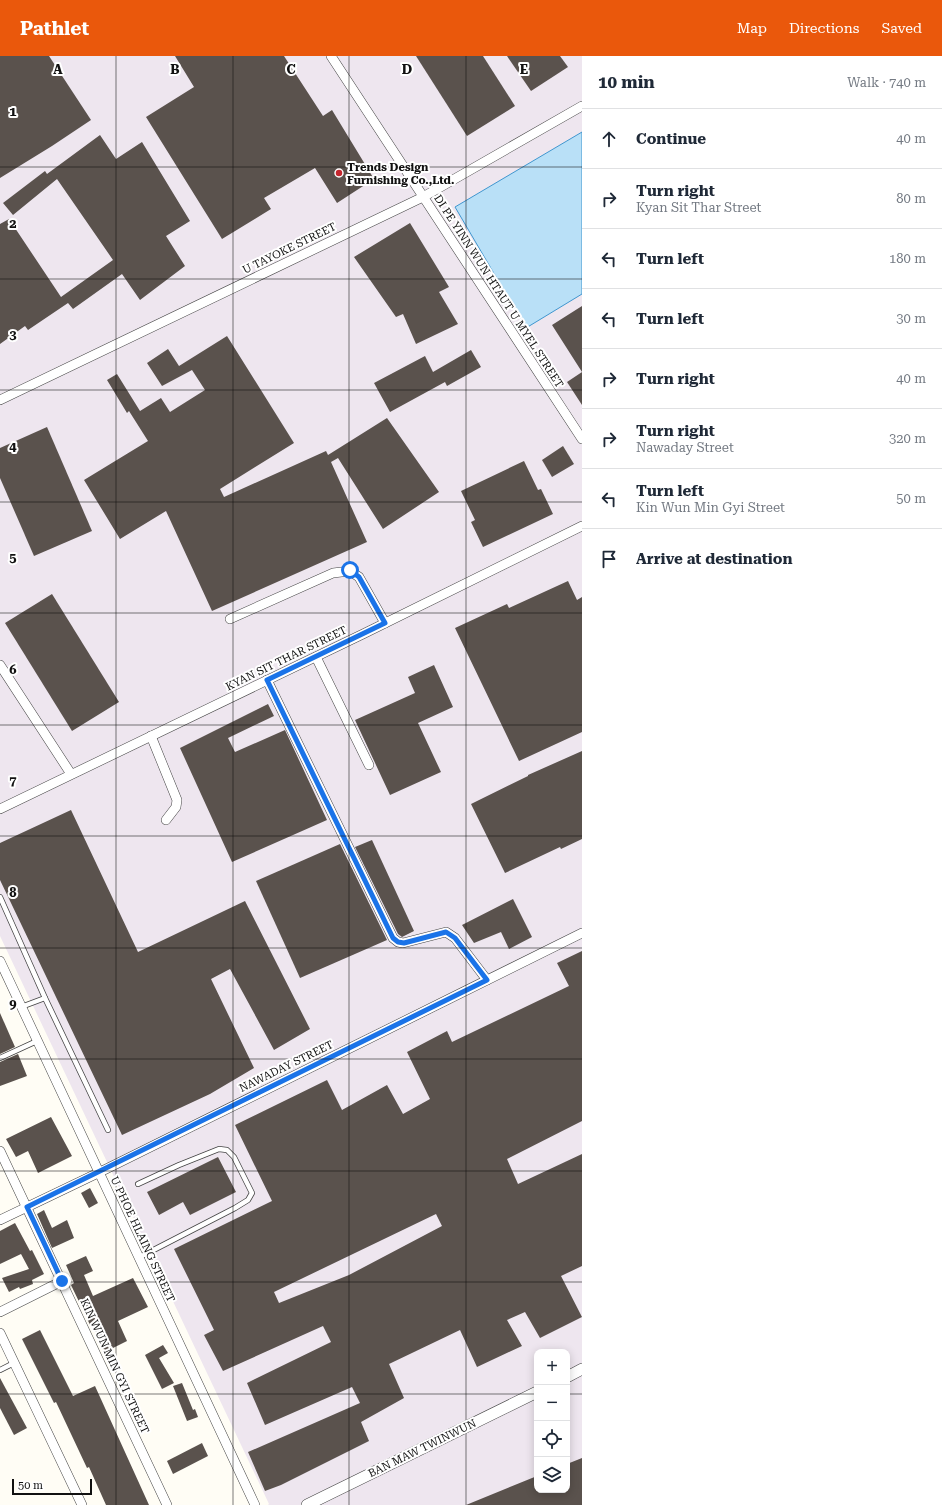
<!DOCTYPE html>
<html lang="en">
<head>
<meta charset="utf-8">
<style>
  :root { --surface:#fff; --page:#f6f6f7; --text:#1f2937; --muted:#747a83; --line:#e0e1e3; --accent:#ea580c }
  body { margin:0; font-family:"Roboto Serif",serif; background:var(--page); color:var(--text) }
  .controls { position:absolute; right:12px; bottom:12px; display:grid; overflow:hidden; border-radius:8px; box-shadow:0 2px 10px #0003 }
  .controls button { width:36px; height:36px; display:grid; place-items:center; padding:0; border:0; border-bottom:1px solid var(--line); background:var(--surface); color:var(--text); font:20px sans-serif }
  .scale { position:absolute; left:12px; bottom:10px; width:80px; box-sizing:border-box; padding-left:4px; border:2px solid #111; border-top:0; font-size:11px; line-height:14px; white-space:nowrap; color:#111; -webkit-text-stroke:3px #fff; paint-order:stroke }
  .stop { position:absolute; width:12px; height:12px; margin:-9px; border:3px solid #1a73e8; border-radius:50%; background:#fff }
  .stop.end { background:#1a73e8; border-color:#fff; box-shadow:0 1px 4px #0008 }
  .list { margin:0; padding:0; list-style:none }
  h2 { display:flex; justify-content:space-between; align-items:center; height:52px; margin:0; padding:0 16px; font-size:17px }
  h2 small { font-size:13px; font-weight:400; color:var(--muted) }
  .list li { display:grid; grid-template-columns:26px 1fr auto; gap:12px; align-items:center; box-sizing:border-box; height:60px; padding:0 16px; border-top:1px solid var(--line) }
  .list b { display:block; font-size:15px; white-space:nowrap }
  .list p { margin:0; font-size:13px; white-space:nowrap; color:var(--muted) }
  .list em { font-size:13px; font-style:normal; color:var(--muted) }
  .icon { flex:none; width:22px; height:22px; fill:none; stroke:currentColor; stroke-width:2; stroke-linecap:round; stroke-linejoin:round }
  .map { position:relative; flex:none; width:582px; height:1449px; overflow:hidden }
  header { display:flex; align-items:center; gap:24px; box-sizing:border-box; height:56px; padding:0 20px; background:var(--accent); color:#fff }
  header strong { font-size:19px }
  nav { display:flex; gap:22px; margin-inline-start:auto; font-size:14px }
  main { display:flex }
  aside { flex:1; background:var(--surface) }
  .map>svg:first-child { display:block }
</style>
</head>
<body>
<header>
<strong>Pathlet</strong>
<nav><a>Map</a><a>Directions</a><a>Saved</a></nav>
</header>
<main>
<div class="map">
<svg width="582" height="1449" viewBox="0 0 582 1449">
  <rect width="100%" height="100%" fill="#fffdf5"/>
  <path fill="#eee6ef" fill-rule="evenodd" d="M0,0H582V1449H268L269,1448L0,880ZM537,1296H567V1434H537Z"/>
  <path fill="#b9e0f7" stroke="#3f96cf" d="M582,76V238L526,272L455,151Z"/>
  <g fill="#5a524d" fill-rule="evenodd">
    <path d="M0,0H49L91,64L52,90L0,122Z"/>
    <path d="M175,0H284L323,60L332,54L374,123L337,147L315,112L264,142L271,153L222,183L146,61L194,31Z"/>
    <path d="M416,0H483L515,50L467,80Z"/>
    <path d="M507,0H560L568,11L531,35Z"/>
    <path d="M100,79L116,103L142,86L190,165L166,180L185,210L140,244L122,218L73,253L68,247L28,274L25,270L0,288V168L9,163L61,241L113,204L57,123L13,159L3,147L45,115L47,118Z"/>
    <path d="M410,167L449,231L439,236L458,268L416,288L403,258L396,261L354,201Z"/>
    <path d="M582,250V349L567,326L582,316L552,269Z"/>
    <path d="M227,280L294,387L220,433L224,441L326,395L328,399L387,362L439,436L383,473L338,402L331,406L367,486L212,555L166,455L120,483L84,424L148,385L129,355L127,357L107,324L117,318L140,355L161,342L170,356L205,334L192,314L162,330L147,307L168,293L179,310Z"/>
    <path d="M471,294L481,311L447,330L445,326L390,356L374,327L425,300L433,316Z"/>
    <path d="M47,371L92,475L34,500L0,422V392Z"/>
    <path d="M563,390L574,408L552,421L542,404Z"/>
    <path d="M524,405L538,434L541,433L553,458L483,491L471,466L475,464L461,435Z"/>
    <path d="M568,525L577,544L582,541V676L519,705L455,572L507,548L509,552Z"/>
    <path d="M52,538L119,646L72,675L5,567Z"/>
    <path d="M434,609L453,651L418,667L441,716L390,739L355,664L415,637L408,621Z"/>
    <path d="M268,648L274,660L228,682L235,696L285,674L327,764L232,806L180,692Z"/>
    <path d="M582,695V783L561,793L560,791L505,817L471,748L528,720V719Z"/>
    <path d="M71,754L138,896L245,845L310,973L274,994L230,913L211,923L254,1012L210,1038L122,1079L0,824V787Z"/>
    <path d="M372,784L414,875L402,881L398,878L355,791Z"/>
    <path d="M340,788L387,884L300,922L256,825Z"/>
    <path d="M513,843L532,881L509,893L501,876L474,887L462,869Z"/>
    <path d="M582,895V1065L507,1103L518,1128L582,1098V1210L561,1220L582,1261L540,1282L525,1256L507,1264L522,1290L477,1311L460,1274L389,1308L404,1342L361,1366L369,1385L281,1429L265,1435L248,1396L360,1347L352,1331L265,1369L247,1327L331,1286L323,1270L223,1315L204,1279L214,1274L174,1193L272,1145L235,1069L327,1024L342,1054L387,1029L403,1058L430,1043L407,996L447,975L452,986L569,930L557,907ZM436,1158L442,1170L349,1219L279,1247L274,1236Z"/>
    <path d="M0,957L15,991L0,998Z"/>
    <path d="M18,998L27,1020L0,1030V1006Z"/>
    <path d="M51,1061L72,1100L38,1117L28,1095L16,1101L6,1083Z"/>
    <path d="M218,1101L236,1136L190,1159L183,1146L159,1159L147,1136Z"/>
    <path d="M90,1132L98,1147L89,1152L81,1137Z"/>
    <path d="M44,1154L52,1172L67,1164L74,1182L52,1192L37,1158Z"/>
    <path d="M15,1167L30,1195L32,1194L44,1218L32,1224L33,1228L20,1233L19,1231L9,1236L2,1222L29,1213L21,1198L0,1208V1175Z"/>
    <path d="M86,1200L93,1215L84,1219L93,1240L133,1222L148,1251L118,1265L127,1285L105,1296L93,1270L91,1271L83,1254L71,1229L74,1227L66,1209Z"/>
    <path d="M40,1274L73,1340L95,1330L149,1449H106L89,1411L87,1412L56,1346L54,1347L22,1283Z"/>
    <path d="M163,1289L168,1297L159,1302L174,1327L162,1333L145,1299Z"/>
    <path d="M0,1322L27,1372L14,1379L0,1352Z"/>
    <path d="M182,1327L193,1354L195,1353L198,1361L187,1365L173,1330Z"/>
    <path d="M202,1387L208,1400L173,1418L167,1405Z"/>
    <path d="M582,1402V1449H466L537,1420V1434H567V1408Z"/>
  </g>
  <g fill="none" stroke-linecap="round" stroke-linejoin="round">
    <g stroke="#444" stroke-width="6">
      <g id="service">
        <path d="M0,841L45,942L108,1074"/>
        <path d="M21,951L45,942"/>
        <path d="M0,1002L37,985"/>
        <path d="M138,1202L235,1152L248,1144L252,1137L234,1101L227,1094L219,1093L179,1109L138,1128"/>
        <path d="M0,1314L14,1307"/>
      </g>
    </g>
    <g stroke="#444" stroke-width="10">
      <g id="minor">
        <path d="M331,0L582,383"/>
        <path d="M0,344L423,141L582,50"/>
        <path d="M230,563L333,517L350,515L359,521L385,567"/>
        <path d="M316,601L369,709"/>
        <path d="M0,609L71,718"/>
        <path d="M267,624L393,882L398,886L403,887L446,876L455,882L487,924"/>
        <path d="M151,680L177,744L176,751L166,764"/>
        <path d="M0,753L363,578L582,470"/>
        <path d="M0,905L255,1449"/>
        <path d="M0,1095L167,1449"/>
        <path d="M0,1164L98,1117L582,877"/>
        <path d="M0,1256L62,1225"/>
        <path d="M0,1277L82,1449"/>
      </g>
    </g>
    <g stroke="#444" stroke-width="12">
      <g id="tertiary">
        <path d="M567,1321L582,1313"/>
        <path d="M307,1449L537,1336"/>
      </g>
    </g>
    <use href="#service" stroke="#fff" stroke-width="4.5"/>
    <use href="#minor" stroke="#fff" stroke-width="9"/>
    <use href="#tertiary" stroke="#fff" stroke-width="11"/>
  </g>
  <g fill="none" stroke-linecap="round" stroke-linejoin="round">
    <path stroke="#1a73e8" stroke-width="5" d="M62,1225L27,1151L487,924L455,882L446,876L404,887L398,886L393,882L267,624L385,567L359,521L350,514"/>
  </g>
  <path fill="none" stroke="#111" stroke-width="1" stroke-opacity="0.55" d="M116,0V1449M233,0V1449M349,0V1449M466,0V1449M0,111H582M0,223H582M0,334H582M0,446H582M0,557H582M0,669H582M0,780H582M0,892H582M0,1003H582M0,1115H582M0,1226H582M0,1338H537M567,1338H582"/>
  <circle fill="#c4262e" stroke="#fff" stroke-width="1.5" cx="339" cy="117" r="4"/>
  <g text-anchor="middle" stroke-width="4" stroke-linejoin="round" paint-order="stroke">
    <g font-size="11" font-weight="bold" fill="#111" stroke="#fff" text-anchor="start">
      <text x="347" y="115">Trends Design<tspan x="347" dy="13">Furnishing Co.,Ltd.</tspan></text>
    </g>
    <g font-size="11" fill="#111" stroke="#fff">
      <text transform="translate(289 192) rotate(-26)" y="4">U TAYOKE STREET</text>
      <text transform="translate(499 235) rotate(57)" y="4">DI PE YINN WUN HTAUT U MYEL STREET</text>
      <text transform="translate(286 602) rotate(-26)" y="4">KYAN SIT THAR STREET</text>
      <text transform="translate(286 1010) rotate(-26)" y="4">NAWADAY STREET</text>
      <text transform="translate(143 1183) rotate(65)" y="4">U PHOE HLAING STREET</text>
      <text transform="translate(115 1310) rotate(65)" y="4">KIN WUN MIN GYI STREET</text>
      <text transform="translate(422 1392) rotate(-26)" y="4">BAN MAW TWINWUN</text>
    </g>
  </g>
  <g font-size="13" text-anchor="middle" font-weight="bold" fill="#111" stroke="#fff" stroke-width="4" stroke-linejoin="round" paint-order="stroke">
    <text x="58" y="18">A</text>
    <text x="175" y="18">B</text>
    <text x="291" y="18">C</text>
    <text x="407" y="18">D</text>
    <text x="524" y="18">E</text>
    <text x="13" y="60">1</text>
    <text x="13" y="172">2</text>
    <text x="13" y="283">3</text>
    <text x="13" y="395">4</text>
    <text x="13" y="506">5</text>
    <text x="13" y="618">6</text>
    <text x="13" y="729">7</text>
    <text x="13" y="841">8</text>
    <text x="13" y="952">9</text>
  </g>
</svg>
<div class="controls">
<button>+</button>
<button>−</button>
<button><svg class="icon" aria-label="locate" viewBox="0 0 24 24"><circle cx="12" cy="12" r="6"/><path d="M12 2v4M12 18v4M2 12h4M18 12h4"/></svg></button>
<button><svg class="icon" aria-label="layers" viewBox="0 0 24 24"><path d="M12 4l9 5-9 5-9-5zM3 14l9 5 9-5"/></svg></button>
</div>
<div class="scale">50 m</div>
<div class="stop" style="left:350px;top:514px"></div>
<div class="stop end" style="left:62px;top:1225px"></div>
</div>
<aside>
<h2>10 min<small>Walk · 740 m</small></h2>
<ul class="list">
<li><svg class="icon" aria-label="ahead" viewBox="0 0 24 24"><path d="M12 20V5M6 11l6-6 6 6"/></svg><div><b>Continue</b></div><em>40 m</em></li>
<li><svg class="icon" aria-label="right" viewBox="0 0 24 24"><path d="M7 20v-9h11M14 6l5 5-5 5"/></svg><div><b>Turn right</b><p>Kyan Sit Thar Street</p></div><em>80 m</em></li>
<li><svg class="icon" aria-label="left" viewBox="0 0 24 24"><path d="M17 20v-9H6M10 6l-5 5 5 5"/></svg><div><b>Turn left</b></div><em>180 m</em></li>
<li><svg class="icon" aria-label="left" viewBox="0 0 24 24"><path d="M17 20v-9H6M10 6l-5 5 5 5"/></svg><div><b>Turn left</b></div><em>30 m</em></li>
<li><svg class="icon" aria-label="right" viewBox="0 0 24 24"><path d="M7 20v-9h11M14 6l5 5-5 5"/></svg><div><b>Turn right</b></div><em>40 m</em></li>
<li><svg class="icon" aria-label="right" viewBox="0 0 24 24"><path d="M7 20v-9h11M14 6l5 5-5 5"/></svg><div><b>Turn right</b><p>Nawaday Street</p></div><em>320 m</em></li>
<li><svg class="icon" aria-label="left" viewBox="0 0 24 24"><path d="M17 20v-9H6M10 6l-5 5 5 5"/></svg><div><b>Turn left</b><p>Kin Wun Min Gyi Street</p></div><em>50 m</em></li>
<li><svg class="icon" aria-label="arrive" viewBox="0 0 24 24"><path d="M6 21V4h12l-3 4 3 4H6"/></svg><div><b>Arrive at destination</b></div></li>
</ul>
</aside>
</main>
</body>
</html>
